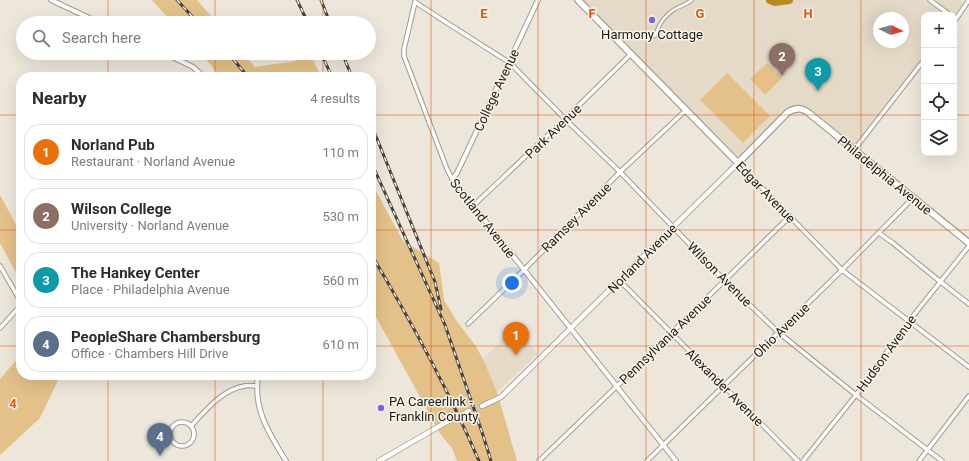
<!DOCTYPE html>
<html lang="en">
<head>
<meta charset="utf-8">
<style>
  :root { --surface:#fff; --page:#f2f2f3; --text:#2b2b33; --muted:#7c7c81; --line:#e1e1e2; --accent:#7c63de }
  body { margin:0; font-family:Roboto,sans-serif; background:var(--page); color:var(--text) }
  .controls { position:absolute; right:12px; top:12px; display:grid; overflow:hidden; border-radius:8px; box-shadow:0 4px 16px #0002 }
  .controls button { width:36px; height:36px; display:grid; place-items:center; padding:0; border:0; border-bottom:1px solid var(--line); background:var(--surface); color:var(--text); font:20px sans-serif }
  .compass { position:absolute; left:873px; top:12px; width:36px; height:36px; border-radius:50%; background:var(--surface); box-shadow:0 4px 16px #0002; rotate:95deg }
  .you { position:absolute; left:512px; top:283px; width:14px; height:14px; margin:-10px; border:3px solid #fff; border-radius:50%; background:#1a73e8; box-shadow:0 0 0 6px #1a73e833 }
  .badge { display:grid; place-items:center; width:26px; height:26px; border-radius:50%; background:var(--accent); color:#fff; font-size:13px; font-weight:700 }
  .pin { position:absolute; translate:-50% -33px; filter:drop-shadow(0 1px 2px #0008) }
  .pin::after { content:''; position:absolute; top:21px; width:14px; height:12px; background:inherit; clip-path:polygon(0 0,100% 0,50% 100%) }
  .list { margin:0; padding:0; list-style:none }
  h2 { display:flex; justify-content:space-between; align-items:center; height:52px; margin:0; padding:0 16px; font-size:17px }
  h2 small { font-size:13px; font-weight:400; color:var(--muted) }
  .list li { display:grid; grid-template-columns:26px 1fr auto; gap:12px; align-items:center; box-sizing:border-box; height:56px; margin:0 8px 8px; padding:0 8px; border:1px solid var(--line); border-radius:16px }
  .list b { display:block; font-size:15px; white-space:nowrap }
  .list p { margin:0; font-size:13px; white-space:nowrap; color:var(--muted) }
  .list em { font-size:13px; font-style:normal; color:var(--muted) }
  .icon { flex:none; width:22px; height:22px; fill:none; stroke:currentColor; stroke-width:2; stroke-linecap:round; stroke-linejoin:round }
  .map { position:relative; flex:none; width:969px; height:461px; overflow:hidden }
  .search { position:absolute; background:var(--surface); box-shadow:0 4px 16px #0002; left:16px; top:16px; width:360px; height:44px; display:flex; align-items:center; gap:10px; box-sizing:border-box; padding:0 14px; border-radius:22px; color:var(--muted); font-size:15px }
  .panel { position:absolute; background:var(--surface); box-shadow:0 4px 16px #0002; left:16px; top:72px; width:360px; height:308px; border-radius:16px }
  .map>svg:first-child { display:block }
</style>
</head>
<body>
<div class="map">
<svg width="969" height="461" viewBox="0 0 969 461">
  <rect width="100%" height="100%" fill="#ede6db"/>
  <g fill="#e5dac8" fill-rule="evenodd">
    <path d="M578,0H961L965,6L954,22V15H924V60L854,150L810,114L794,109L738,163ZM879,18H903V42H879Z"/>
    <path d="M515,326L538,354L497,392L483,359Z"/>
  </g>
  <g fill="#e4c189">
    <path d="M152,0H197L217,23H173Z"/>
    <path d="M200,53H243L255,67L296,61L310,53L321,77H219L211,65Z"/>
    <path d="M767,63L782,78L765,95L750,79Z"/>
    <path d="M727,73L770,116L743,143L700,100Z"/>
    <path d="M371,182L403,241L439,263L444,300L458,323L475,345L483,359L497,392L517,461H457L452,448L441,435L371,308Z"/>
    <path d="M0,195L21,234V282L0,243Z"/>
    <path d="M21,355V375H66L59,378L40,418L0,455V379Z"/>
  </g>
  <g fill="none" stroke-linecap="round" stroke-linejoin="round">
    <path stroke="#bb8720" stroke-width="8" d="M770,0L775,2L789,0"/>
    <g stroke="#cec7bd" stroke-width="4.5" stroke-dasharray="4.5 2" stroke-linecap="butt">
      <path d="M469,411L482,406"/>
      <path d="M450,420L462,415"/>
    </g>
    <g stroke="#a29b91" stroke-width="4.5">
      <path id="pedestrian" d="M655,36C659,24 664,16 675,9C681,6 687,4 692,0"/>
    </g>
    <g stroke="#a29b91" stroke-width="5.5">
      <g id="minor">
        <path d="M930,0L950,15"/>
        <path d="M415,2L444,21L510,63L565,119L620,172L725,281L778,332L856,395L942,461"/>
        <path d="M415,2L404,49V56L447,169L452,179"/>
        <path d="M954,22L969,0"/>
        <path d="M854,150L924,60"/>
        <path d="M738,163L842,270L969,367"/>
        <path d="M473,206L565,119L631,54"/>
        <path d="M879,233L893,243L937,279L969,304"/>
        <path d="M0,266L21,302"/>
        <path d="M619,280L798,461"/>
        <path d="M468,324L524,270L620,172L686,110"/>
        <path d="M0,328L21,305"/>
        <circle cx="182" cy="434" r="12"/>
        <path d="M191,426C206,410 222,390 244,386C248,385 253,386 257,386"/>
        <path d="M539,461L644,360L790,216"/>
        <path d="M647,461L842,270L913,198"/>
        <path d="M803,461L856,395L909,321L969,246"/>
        <path d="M919,461L969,396"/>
      </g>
    </g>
    <g stroke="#a29b91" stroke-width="6">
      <g id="tertiary">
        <path d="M51,0L100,23"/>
        <path d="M538,0L457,173L452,179L676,461"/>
        <path d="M164,53L193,67L204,77"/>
        <path d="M258,375C253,410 269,433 286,461"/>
      </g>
    </g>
    <g stroke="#a29b91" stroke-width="6">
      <g id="secondary">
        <path d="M482,406L501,397L738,163"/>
        <path d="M462,415L469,411"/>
        <path d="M379,461L450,420"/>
      </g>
    </g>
    <g stroke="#a29b91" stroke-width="8">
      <path id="primary" d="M578,0L738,163L788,112C797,107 803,108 810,114L969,243"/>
    </g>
    <use href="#pedestrian" stroke="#fff" stroke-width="2.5"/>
    <use href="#minor" stroke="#fff" stroke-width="3.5"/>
    <use href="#tertiary" stroke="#fff" stroke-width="4"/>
    <use href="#secondary" stroke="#fff" stroke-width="4.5"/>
    <use href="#primary" stroke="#fff" stroke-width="5.5"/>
    <g stroke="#484440" stroke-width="3">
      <g id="rail">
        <path d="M177,0L198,23"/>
        <path d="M297,0L308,23"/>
        <path d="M321,0L330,23"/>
        <path d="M228,53L248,77"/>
        <path d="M321,53L332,77"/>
        <path d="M342,53L352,77"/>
        <path d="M371,124L435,282L441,309"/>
        <path d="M371,162L445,325L483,435L491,461"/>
        <path d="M371,254C411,321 448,389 479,461"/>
      </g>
    </g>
    <use href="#rail" stroke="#faf3e8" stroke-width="1.5" stroke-dasharray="4.5" stroke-linecap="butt"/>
  </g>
  <path fill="none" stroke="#de560c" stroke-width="1" stroke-opacity="0.55" d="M108,0V23M215,0V23M323,0V23M431,0V461M538,0V461M646,0V461M754,0V461M861,0V461M108,53V77M215,53V77M323,53V77M0,115H21M371,115H924M954,115H969M0,230H21M371,230H969M0,346H21M371,346H969M108,375V461M215,375V461M323,375V461"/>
  <g fill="#7c63de" stroke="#faf3e8" stroke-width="1.5">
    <circle cx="652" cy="20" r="4"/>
    <circle cx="381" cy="408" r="4"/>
  </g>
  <g text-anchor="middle" stroke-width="3" stroke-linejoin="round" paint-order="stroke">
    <g font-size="13" fill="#1c1916" stroke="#faf3e8">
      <text x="652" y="39">Harmony Cottage</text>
      <text x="389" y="406" text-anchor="start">PA Careerlink -<tspan x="389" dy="15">Franklin County</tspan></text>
    </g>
    <g font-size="13" fill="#1c1916" stroke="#faf3e8">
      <text transform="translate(496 90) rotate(-65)" y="5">College Avenue</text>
      <text transform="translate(553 131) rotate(-44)" y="5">Park Avenue</text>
      <text transform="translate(885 175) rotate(39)" y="5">Philadelphia Avenue</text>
      <text transform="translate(766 192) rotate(46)" y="5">Edgar Avenue</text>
      <text transform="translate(576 217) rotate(-45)" y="5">Ramsey Avenue</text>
      <text transform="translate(483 218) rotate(52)" y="5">Scotland Avenue</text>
      <text transform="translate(642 258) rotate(-45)" y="5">Norland Avenue</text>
      <text transform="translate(720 274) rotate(45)" y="5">Wilson Avenue</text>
      <text transform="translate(781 330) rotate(-44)" y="5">Ohio Avenue</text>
      <text transform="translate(665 339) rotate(-44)" y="5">Pennsylvania Avenue</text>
      <text transform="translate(886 353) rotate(-54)" y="5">Hudson Avenue</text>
      <text transform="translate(725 387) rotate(45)" y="5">Alexander Avenue</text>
    </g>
  </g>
  <g font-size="13" text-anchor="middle" font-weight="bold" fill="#de560c" stroke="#faf3e8" stroke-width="3" stroke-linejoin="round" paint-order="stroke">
    <text x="484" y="18">E</text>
    <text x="592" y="18">F</text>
    <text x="700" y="18">G</text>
    <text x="808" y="18">H</text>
    <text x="13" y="408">4</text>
  </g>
</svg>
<div class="controls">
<button>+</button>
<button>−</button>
<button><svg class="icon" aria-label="locate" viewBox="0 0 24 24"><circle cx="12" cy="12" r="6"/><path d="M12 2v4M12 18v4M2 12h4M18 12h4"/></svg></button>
<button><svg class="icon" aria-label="layers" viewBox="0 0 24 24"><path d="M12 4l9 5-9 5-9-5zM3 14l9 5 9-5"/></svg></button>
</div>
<svg class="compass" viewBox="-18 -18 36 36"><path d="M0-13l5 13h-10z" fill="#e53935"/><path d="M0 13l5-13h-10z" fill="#7c7c81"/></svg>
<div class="you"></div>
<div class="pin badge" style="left:516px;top:355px;background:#e8710a">1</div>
<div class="pin badge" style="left:782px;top:76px;background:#8d6e63">2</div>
<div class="pin badge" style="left:818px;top:91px;background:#0f9aa8">3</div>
<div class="pin badge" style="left:160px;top:456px;background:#5c6f8a">4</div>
<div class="search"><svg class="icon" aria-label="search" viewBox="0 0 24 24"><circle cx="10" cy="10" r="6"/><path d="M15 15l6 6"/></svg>Search here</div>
<section class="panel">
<h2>Nearby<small>4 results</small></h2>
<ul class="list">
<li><span class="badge" style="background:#e8710a">1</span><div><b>Norland Pub</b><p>Restaurant · Norland Avenue</p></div><em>110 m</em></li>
<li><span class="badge" style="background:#8d6e63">2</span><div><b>Wilson College</b><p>University · Norland Avenue</p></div><em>530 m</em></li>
<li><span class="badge" style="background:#0f9aa8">3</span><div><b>The Hankey Center</b><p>Place · Philadelphia Avenue</p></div><em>560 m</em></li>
<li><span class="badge" style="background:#5c6f8a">4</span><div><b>PeopleShare Chambersburg</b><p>Office · Chambers Hill Drive</p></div><em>610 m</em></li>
</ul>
</section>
</div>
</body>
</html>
